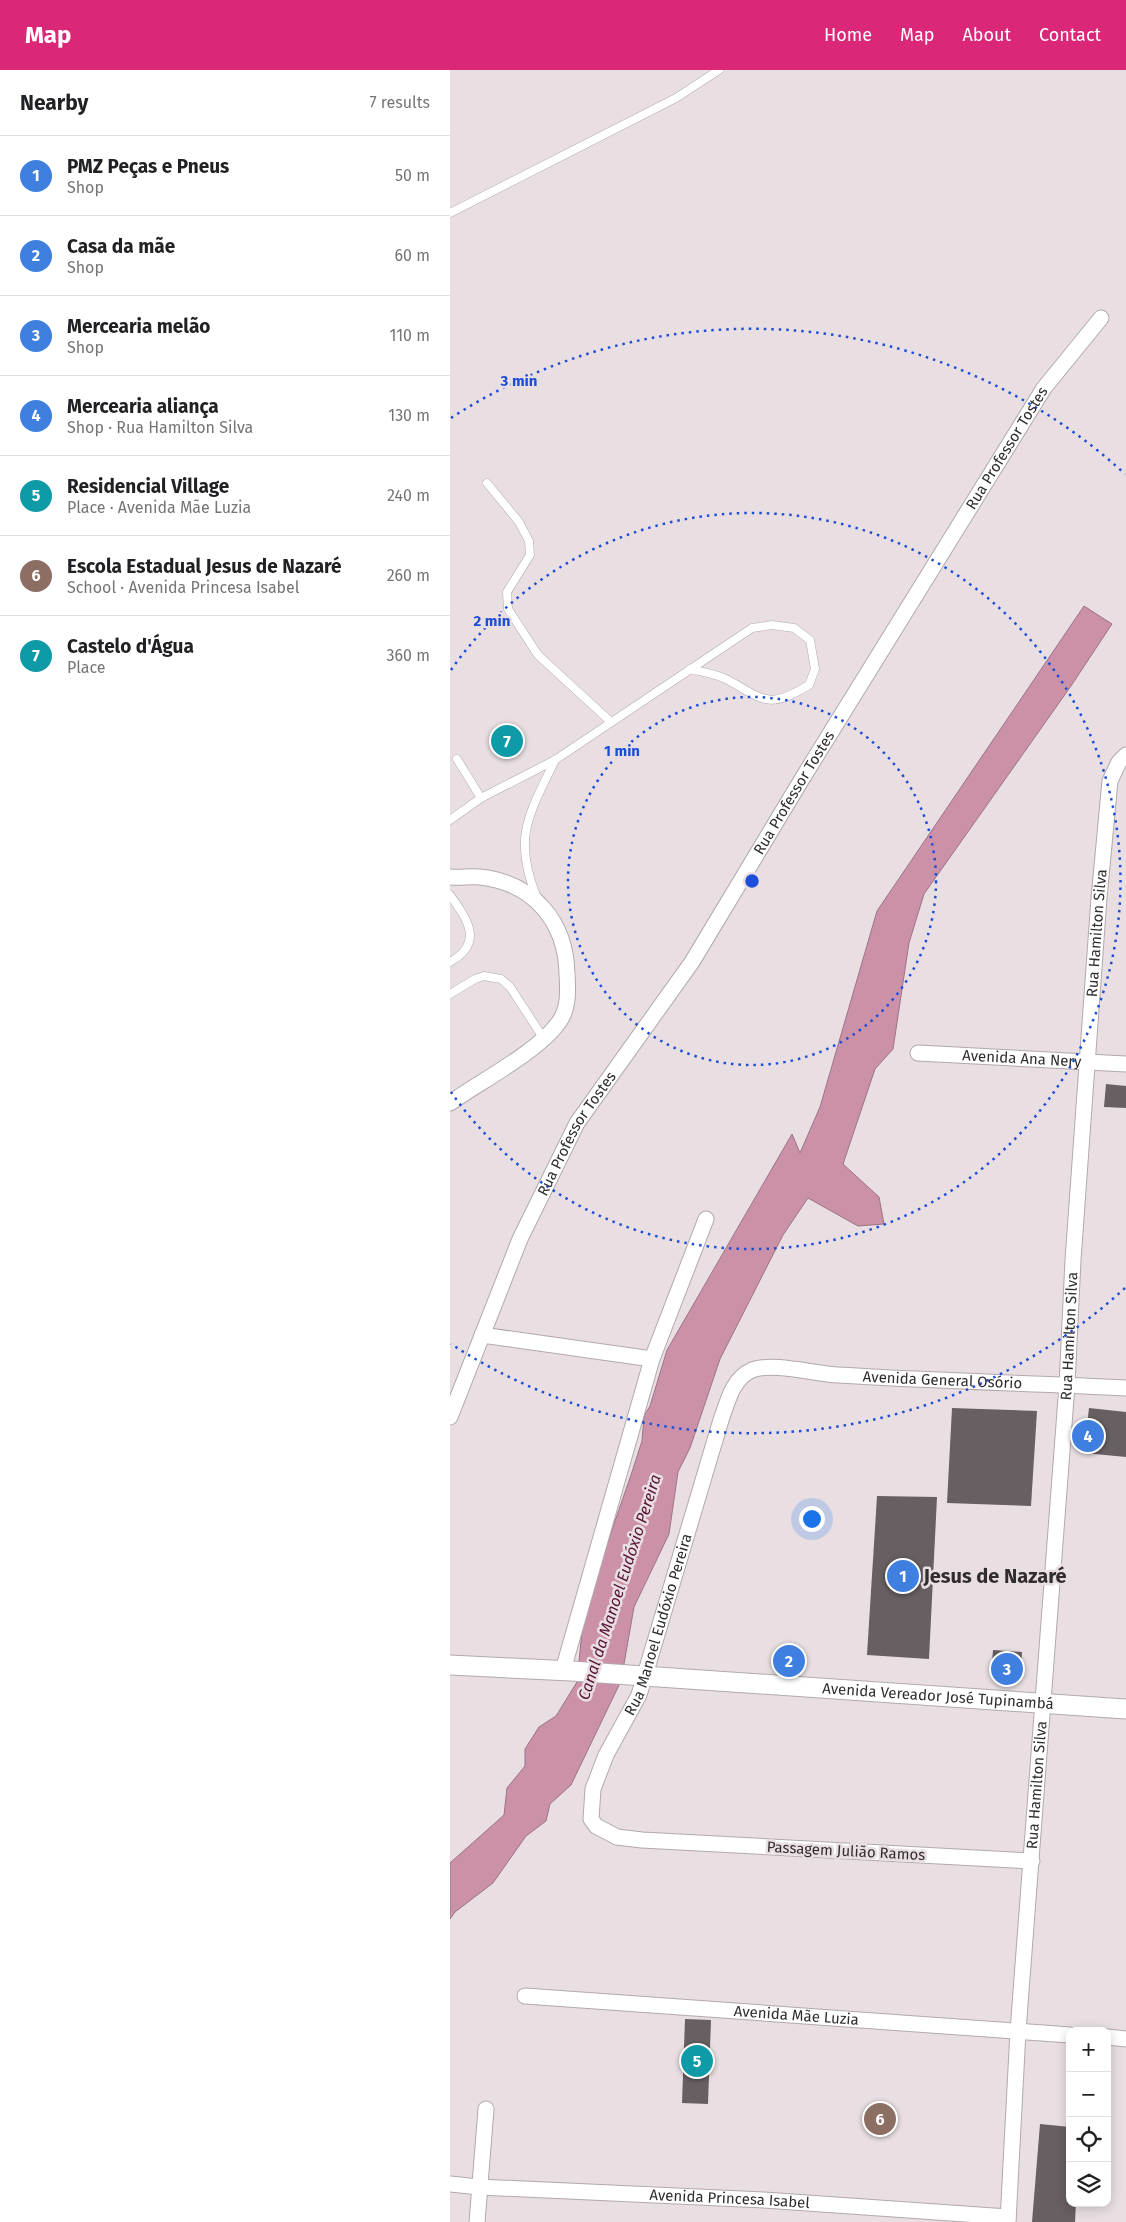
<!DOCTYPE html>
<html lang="en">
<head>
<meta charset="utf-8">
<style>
  :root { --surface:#fff; --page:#f6f6f6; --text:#202124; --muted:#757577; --line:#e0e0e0; --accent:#db2777 }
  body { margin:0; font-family:"Fira Sans",sans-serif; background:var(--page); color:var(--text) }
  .controls { position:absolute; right:15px; bottom:15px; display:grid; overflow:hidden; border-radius:10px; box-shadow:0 2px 12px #0003 }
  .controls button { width:45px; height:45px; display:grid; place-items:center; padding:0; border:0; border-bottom:1px solid var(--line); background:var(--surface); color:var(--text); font:25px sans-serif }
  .you { position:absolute; left:361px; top:1448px; width:18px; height:18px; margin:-12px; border:4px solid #fff; border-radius:50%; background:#1a73e8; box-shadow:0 0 0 8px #1a73e833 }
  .badge { display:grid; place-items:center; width:32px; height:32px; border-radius:50%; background:var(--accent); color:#fff; font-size:16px; font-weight:700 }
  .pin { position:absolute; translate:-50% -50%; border:2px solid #fff; box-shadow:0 1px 5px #0006 }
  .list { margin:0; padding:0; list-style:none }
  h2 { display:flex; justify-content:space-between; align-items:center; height:65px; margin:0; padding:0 20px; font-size:21px }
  h2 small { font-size:16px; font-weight:400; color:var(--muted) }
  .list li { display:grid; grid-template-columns:32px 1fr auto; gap:15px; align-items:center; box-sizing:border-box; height:80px; padding:0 20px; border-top:1px solid var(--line) }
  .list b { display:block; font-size:19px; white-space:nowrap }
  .list p { margin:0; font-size:16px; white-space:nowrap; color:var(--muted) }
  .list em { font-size:16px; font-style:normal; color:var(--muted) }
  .icon { flex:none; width:28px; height:28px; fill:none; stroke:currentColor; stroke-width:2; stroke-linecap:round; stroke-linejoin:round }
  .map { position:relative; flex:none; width:676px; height:2152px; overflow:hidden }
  header { display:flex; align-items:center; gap:30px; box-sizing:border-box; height:70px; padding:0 25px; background:var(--accent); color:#fff }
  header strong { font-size:24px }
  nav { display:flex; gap:28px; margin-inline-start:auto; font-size:18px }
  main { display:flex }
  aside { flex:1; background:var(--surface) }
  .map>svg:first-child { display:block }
</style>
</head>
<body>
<header>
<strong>Map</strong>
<nav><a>Home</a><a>Map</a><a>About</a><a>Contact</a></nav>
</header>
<main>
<aside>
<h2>Nearby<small>7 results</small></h2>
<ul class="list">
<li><span class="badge" style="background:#3f7fe0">1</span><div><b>PMZ Peças e Pneus</b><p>Shop</p></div><em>50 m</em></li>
<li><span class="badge" style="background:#3f7fe0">2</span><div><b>Casa da mãe</b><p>Shop</p></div><em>60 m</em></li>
<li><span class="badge" style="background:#3f7fe0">3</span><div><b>Mercearia melão</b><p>Shop</p></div><em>110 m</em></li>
<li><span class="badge" style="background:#3f7fe0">4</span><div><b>Mercearia aliança</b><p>Shop · Rua Hamilton Silva</p></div><em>130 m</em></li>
<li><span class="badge" style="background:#0f9aa8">5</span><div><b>Residencial Village</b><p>Place · Avenida Mãe Luzia</p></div><em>240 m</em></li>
<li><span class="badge" style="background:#8d6e63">6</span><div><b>Escola Estadual Jesus de Nazaré</b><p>School · Avenida Princesa Isabel</p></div><em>260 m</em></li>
<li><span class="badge" style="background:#0f9aa8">7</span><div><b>Castelo d'Água</b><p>Place</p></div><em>360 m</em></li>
</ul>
</aside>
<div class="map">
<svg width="676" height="2152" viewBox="0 0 676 2152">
  <rect width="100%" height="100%" fill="#e9dfe3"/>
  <path fill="#cb91a9" stroke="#9d7384" d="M634,536L662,554L621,616L474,824L459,873L443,979L425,999L393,1094L429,1127L434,1154L408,1156L358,1128L333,1165L270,1289L240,1378L228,1402L219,1464L184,1537L171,1611L121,1715L100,1734L96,1751L76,1766L43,1813L5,1842L0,1849V1793L54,1745L57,1718L75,1696V1679L89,1657L106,1646L127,1612L134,1540L181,1405L192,1371L194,1346L200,1336L217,1280L342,1064L350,1083L370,1037L427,841Z"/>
  <g fill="#675f62">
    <path d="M656,1014L676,1016V1038L654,1037Z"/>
    <path d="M502,1338L587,1341L581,1436L497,1433Z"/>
    <path d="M639,1338L676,1342V1387L634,1383Z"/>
    <path d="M427,1426L487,1427L479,1589L417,1585Z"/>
    <path d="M543,1580L572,1582L570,1607L541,1605Z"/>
    <path d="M235,1949L261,1950L258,2034L232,2033Z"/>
    <path d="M590,2054L620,2057V2133H626L625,2152H582Z"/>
  </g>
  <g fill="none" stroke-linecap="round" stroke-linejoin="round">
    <g stroke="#b2a9ac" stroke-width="9">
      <g id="service">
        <path d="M0,143L226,28L269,0"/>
        <path d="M37,413L69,452L79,471L80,485L57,522L58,539L88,585L161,652"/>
        <path d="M7,689L31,728"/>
        <path d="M0,750L31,728L105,690L302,558L322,555L344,558L360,570L365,599L359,615C319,639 315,631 278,610C267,604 252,602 240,599"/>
        <path d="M0,825C18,850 34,873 0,892"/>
        <path d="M87,828C62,767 79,745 105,690"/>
        <path d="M0,924L25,909L34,906L51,909L60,917L94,969"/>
      </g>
    </g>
    <g stroke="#b2a9ac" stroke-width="17">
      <g id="minor">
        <path d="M0,807C10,808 20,806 30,807C84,813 116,852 117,904C118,920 119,939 109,952C89,981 31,1011 0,1033"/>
        <path id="s1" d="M468,983L676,994"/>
        <path d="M32,1265L202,1289"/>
        <path id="s2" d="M0,1347L70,1169L127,1053L242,892L352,709L594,318L651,248"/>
        <path d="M113,1600L202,1289L256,1149"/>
        <path id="s3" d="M582,1791L192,1770L167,1767L146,1756L141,1749L143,1719L156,1685L189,1625L271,1350C278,1331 282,1309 302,1300C323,1292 365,1304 388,1305C484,1311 580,1313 676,1318"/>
        <path id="s4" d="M75,1926L620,1965"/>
        <path d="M657,1967L676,1969"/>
        <path id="s5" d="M0,2114L29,2117L314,2130L558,2147"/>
        <path d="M27,2152L36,2039"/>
        <path id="s6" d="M558,2152L568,1961L617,1315L623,1190L649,828L660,711L669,692L676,685"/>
      </g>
    </g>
    <g stroke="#b2a9ac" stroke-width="21">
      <g id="tertiary">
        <path id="s7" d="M0,1595L121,1601L676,1639"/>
      </g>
    </g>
    <use href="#service" stroke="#fff" stroke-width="8"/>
    <use href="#minor" stroke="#fff" stroke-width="15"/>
    <use href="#tertiary" stroke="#fff" stroke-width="19"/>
  </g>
  <g fill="none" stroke="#1d4ed8" stroke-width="2.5" stroke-dasharray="2.5 5">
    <circle cx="302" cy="811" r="184"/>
    <path d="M1 600A368 368 0 1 1 1 1022"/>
    <path d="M675 1218A552 552 0 0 1 1 1274M1 348A552 552 0 0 1 675 404"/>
  </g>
  <g text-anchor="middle" stroke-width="5" stroke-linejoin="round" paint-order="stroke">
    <g font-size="15" fill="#312d2f" stroke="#e9dfe3">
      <text dy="5" stroke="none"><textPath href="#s2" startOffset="1121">Rua Professor Tostes</textPath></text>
      <text dy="5" stroke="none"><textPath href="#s2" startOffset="716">Rua Professor Tostes</textPath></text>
      <text dy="5" stroke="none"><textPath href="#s6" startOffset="1292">Rua Hamilton Silva</textPath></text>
      <text dy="5" stroke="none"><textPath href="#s1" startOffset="104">Avenida Ana Nery</textPath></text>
      <text dy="5" stroke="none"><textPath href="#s2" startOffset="311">Rua Professor Tostes</textPath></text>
      <text dy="5" stroke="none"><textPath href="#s6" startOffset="888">Rua Hamilton Silva</textPath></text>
      <text dy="5" stroke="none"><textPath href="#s3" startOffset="1122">Avenida General Osório</textPath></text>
      <text dy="5" stroke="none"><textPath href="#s3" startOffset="656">Rua Manoel Eudóxio Pereira</textPath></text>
      <text dy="5" stroke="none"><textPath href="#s7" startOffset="489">Avenida Vereador José Tupinambá</textPath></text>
      <text dy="5" stroke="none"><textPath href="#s6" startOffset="438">Rua Hamilton Silva</textPath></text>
      <text transform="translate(396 1781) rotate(3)" y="5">Passagem Julião Ramos</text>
      <text dy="5" stroke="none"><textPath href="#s4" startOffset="272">Avenida Mãe Luzia</textPath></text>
      <text dy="5" stroke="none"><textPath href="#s5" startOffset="280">Avenida Princesa Isabel</textPath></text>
    </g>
    <g font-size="16" font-style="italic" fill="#571337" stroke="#e9dfe3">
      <text transform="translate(169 1517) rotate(-72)" y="6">Canal da Manoel Eudóxio Pereira</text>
    </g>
    <g font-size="20" font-weight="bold" fill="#312d2f" stroke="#e9dfe3">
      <text x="545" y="1513">Jesus de Nazaré</text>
    </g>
  </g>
  <circle cx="302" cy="811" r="8" fill="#1d4ed8" stroke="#e9dfe3" stroke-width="2.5"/>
  <g font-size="15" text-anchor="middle" font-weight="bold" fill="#1d4ed8" stroke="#e9dfe3" stroke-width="5" stroke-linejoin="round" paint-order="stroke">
    <text x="69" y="316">3 min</text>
    <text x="42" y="556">2 min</text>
    <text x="172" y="686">1 min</text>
  </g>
</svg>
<div class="controls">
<button>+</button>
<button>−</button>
<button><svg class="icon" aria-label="locate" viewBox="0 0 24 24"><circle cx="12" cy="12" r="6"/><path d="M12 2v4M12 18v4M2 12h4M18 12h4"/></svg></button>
<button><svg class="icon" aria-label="layers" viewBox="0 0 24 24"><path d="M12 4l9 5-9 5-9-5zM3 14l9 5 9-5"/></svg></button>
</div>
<div class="you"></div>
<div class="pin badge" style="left:453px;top:1506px;background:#3f7fe0">1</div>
<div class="pin badge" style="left:339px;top:1591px;background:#3f7fe0">2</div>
<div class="pin badge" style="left:557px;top:1599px;background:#3f7fe0">3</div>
<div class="pin badge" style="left:638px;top:1366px;background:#3f7fe0">4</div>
<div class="pin badge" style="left:247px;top:1991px;background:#0f9aa8">5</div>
<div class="pin badge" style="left:430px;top:2049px;background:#8d6e63">6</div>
<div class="pin badge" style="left:57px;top:671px;background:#0f9aa8">7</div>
</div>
</main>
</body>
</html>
